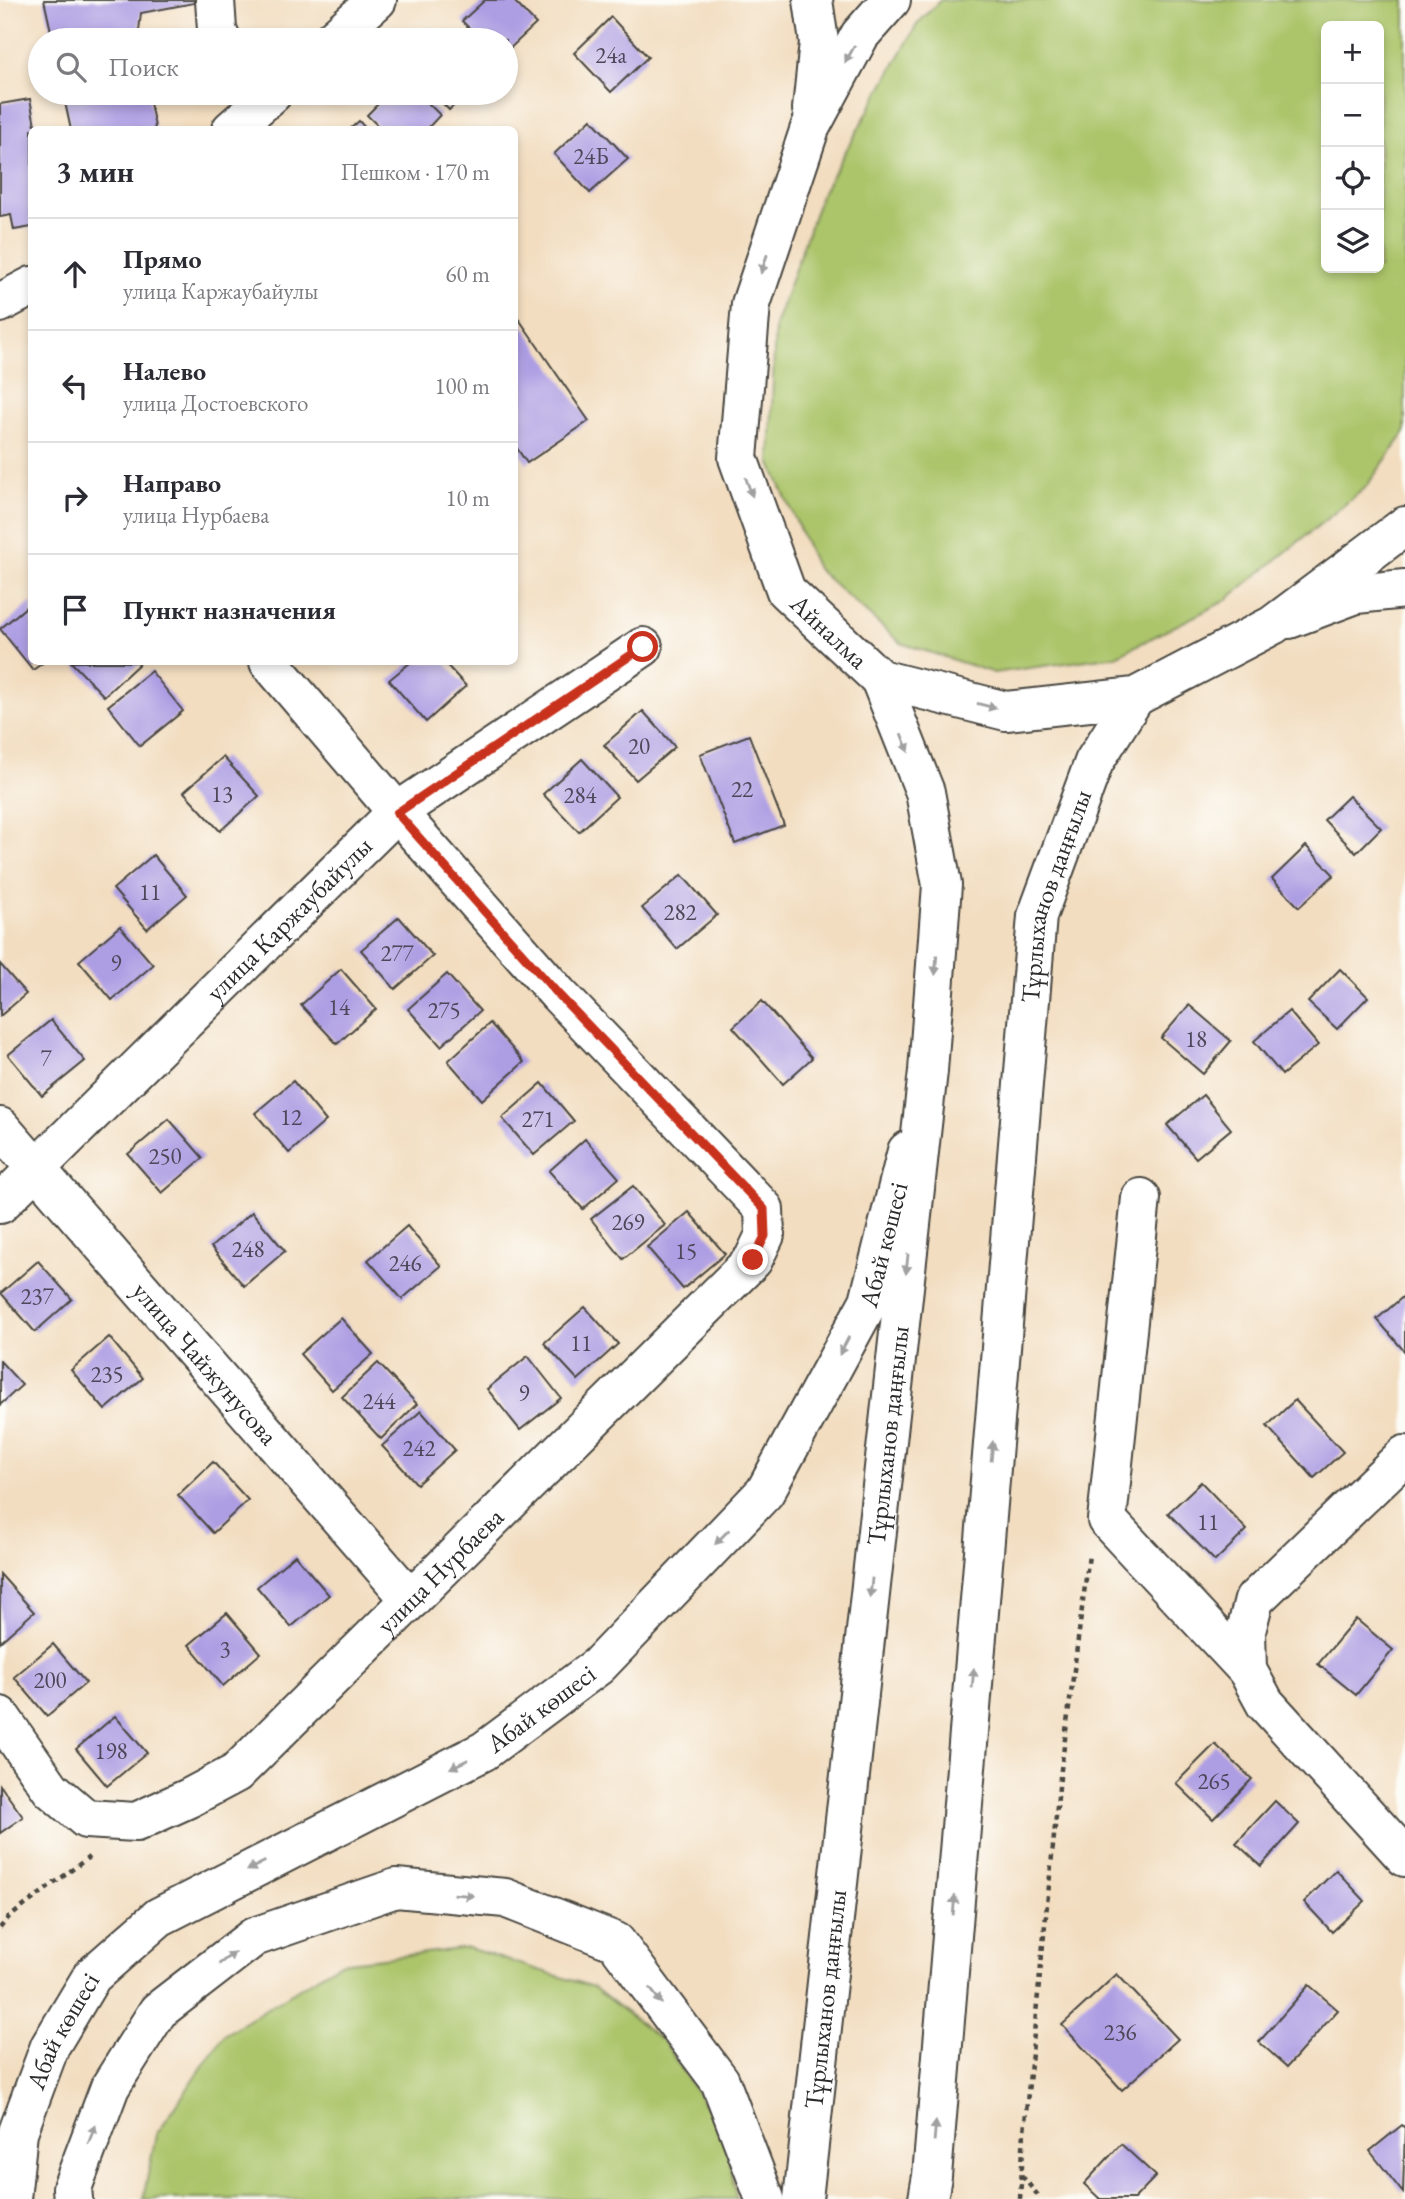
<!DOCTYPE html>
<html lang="ru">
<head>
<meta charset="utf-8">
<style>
  :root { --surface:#fff; --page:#f7f7f7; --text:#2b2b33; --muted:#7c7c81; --line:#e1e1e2 }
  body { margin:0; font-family:"EB Garamond",serif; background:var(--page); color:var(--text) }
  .controls { position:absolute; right:21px; top:21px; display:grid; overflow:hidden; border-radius:10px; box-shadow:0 4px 10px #0003 }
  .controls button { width:63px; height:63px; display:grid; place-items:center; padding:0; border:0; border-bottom:2px solid var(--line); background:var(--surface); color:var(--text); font:35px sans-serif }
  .stop { position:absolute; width:21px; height:21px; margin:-16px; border:5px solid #c8321e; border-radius:50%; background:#fff }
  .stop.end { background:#c8321e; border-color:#fff; box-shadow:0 2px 7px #0008 }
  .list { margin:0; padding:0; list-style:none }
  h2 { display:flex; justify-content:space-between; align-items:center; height:91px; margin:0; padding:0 28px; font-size:30px }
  h2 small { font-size:23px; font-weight:400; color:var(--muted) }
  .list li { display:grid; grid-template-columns:46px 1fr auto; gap:21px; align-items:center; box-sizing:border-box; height:112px; padding:0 28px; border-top:2px solid var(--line) }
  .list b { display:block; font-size:26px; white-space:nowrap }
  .list p { margin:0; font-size:23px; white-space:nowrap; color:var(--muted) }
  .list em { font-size:23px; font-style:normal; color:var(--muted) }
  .icon { flex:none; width:38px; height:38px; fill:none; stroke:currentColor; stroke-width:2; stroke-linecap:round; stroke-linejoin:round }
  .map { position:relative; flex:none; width:1405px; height:2199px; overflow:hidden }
  .search { position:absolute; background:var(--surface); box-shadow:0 4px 10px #0003; left:28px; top:28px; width:490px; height:77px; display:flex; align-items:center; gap:18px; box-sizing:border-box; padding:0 24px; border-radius:38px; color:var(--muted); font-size:26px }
  .panel { position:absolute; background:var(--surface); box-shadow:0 4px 10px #0003; left:28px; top:126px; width:490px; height:539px; border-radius:10px }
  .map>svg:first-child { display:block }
</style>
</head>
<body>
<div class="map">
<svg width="1405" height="2199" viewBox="0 0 1405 2199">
  <rect width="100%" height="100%" fill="#fdfcf7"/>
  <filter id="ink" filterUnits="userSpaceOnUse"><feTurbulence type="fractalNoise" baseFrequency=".0143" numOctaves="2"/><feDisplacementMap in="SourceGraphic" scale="14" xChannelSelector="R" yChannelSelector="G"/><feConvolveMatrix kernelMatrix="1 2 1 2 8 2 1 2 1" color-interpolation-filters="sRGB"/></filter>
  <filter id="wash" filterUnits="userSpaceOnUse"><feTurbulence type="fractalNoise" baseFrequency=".00686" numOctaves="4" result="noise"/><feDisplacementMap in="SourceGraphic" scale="28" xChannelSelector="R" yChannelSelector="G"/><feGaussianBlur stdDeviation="1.57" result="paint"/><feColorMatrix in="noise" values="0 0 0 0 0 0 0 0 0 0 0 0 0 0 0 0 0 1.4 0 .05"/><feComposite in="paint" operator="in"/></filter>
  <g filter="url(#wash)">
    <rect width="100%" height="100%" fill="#f2ddc0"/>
    <g fill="#acc56b" stroke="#6c784b" stroke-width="2" fill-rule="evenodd">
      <path d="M941,0H1405V433L1365,488L1225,601L1116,656L994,673L901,643L817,569L770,462L775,326L821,195L918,23ZM1326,26H1379V268H1326Z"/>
      <path d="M468,1948L593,1987L664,2042L726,2138L736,2199H143L156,2135L224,2035L340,1963Z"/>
    </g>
    <g id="blocks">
      <g fill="#ad9de3">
        <path d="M44,0H194V3L141,13L138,40H53Z"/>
        <path d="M485,0H513L536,24L506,52V40H481L462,21Z"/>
        <path d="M611,17L648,57L611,92L574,53Z"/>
        <path d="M63,93H148L155,127L153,130H71Z"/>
        <path d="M389,93H418L440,115L426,130H382L367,115Z"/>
        <path d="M433,93H467L449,110Z"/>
        <path d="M30,99L36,130H32V227L14,230L11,215L0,217V104Z"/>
        <path d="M591,119L628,159L590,193L554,154Z"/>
        <path d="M359,121L367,130H349Z"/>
        <path d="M514,312L589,421L527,463L514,444Z"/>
        <path d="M32,602V662H44L33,670L0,629Z"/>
        <path d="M71,662H141L104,696Z"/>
        <path d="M411,662H444L466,686L426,722L389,680Z"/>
        <path d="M151,671L183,711L140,746L108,706Z"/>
        <path d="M643,711L675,747L636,780L604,745Z"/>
        <path d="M749,735L784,825L735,844L700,754Z"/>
        <path d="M223,757L259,796L220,831L184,792Z"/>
        <path d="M582,759L617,797L579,832L543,794Z"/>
        <path d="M1349,796L1381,828L1356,853L1324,820Z"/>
        <path d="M1306,846L1334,875L1299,907L1272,879Z"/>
        <path d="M153,855L187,895L147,929L113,889Z"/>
        <path d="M682,875L717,915L677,949L642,908Z"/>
        <path d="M399,917L433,956L395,989L361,950Z"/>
        <path d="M120,926L153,965L112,1000L79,961Z"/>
        <path d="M0,964L26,994L0,1016Z"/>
        <path d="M341,969L376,1009L337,1044L301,1005Z"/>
        <path d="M1340,969L1368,997L1337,1029L1308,1002Z"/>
        <path d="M447,974L480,1011L441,1046L408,1009Z"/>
        <path d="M762,1001L812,1058L783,1084L733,1027Z"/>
        <path d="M1189,1005L1231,1041L1203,1074L1161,1038Z"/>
        <path d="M1289,1011L1318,1045L1282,1075L1254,1041Z"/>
        <path d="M51,1020L85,1061L42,1096L8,1055Z"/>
        <path d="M490,1023L524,1062L482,1100L448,1061Z"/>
        <path d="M293,1081L326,1121L289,1153L255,1113Z"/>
        <path d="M542,1083L574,1121L534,1155L502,1118Z"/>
        <path d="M1203,1095L1231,1129L1196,1158L1167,1125Z"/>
        <path d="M169,1119L203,1158L162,1193L128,1154Z"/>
        <path d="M585,1139L619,1178L583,1209L549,1171Z"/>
        <path d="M633,1186L665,1225L623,1259L591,1219Z"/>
        <path d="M252,1212L285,1251L244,1286L211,1247Z"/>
        <path d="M689,1212L725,1254L683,1289L647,1247Z"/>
        <path d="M407,1226L441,1266L402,1299L368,1260Z"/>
        <path d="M38,1261L72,1299L35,1332L1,1293Z"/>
        <path d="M1405,1295V1352L1377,1319Z"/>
        <path d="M585,1307L618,1344L578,1380L544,1343Z"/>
        <path d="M341,1318L373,1354L332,1390L300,1354Z"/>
        <path d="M109,1337L143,1378L105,1410L71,1370Z"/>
        <path d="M528,1356L561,1398L520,1430L487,1389Z"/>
        <path d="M0,1361L22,1385L0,1405Z"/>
        <path d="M378,1363L417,1404L381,1439L342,1397Z"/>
        <path d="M1295,1400L1343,1452L1314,1478L1267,1426Z"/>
        <path d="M421,1411L455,1450L417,1484L382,1446Z"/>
        <path d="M213,1462L248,1500L213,1533L178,1495Z"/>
        <path d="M1201,1482L1247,1530L1215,1561L1168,1513Z"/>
        <path d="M295,1555L329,1595L291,1627L257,1587Z"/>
        <path d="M0,1574L34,1612L0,1642Z"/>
        <path d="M227,1613L261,1653L223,1686L189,1645Z"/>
        <path d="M1356,1619L1393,1650L1356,1695L1318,1664Z"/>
        <path d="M53,1644L86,1683L47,1716L14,1677Z"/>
        <path d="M115,1716L147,1753L107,1786L76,1749Z"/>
        <path d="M1215,1744L1252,1779L1213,1819L1176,1783Z"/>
        <path d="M0,1785L23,1817L0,1833Z"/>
        <path d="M1275,1801L1299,1824L1261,1866L1236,1843Z"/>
        <path d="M1336,1870L1365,1901L1332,1932L1304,1902Z"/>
        <path d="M1117,1974L1178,2039L1122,2090L1062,2025Z"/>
        <path d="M1309,1985L1338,2010L1287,2067L1259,2042Z"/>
        <path d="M1402,2125L1405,2128L1403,2193L1370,2151Z"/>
        <path d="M1121,2144L1156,2176L1134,2199H1100L1084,2184Z"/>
      </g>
    </g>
  </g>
  <g filter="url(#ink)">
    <use href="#blocks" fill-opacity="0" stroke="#494641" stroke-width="2"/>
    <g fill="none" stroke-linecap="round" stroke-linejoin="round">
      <g stroke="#494641" stroke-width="42">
        <g id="minor">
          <path d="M215,0L217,30L221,40"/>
          <path d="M332,40L377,0"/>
          <path d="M231,130L273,93"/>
          <path d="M0,303L32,286"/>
          <path d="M1289,619L1356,594L1405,589"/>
          <path id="s1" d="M0,1127L411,1600"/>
          <path d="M1141,1198L1107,1520L1247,1670"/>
          <path id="s2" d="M0,1204L397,812L643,647"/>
          <path d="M1405,1455L1254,1600L1246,1631L1247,1670L1265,1703L1405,1857"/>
          <path id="s3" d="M0,1716L51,1789L86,1819L136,1822L189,1798L236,1773L753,1260L765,1235L764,1209L558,994L397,812L269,662"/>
        </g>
      </g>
      <g stroke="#494641" stroke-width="42">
        <g id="major">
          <path id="s4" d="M11,2199L18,2132L50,2046L92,1976L159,1917L484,1751L598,1666L765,1492L869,1301L907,1151"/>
          <path d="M73,2199L72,2188L110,2087L158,2011L254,1937L396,1888L505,1898L616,1942L720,2081L765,2199"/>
        </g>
      </g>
      <g stroke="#494641" stroke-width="42">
        <g id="highway">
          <path id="s5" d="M891,0L860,35L810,128L751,304L738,458L786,591L880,679L1006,711L1135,697L1273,625L1405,526"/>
          <path d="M812,109L819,42L813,0"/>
          <path id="s6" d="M803,2199L928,1071L942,885L925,792L880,679"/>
          <path id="s7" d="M928,2199L932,2176L1037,916L1094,762L1135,697"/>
        </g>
      </g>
      <g stroke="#494641" stroke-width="4.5" stroke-dasharray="5 5" stroke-linecap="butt">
        <path d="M0,1928L8,1918L89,1857"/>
        <path d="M1022,2176L1041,2199"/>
        <path d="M1020,2199L1024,2132L1060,1777L1089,1555"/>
      </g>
      <use href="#minor" stroke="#fff" stroke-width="38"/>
      <use href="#major" stroke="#fff" stroke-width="38"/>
      <use href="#highway" stroke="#fff" stroke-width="38"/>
    </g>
    <defs><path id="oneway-solid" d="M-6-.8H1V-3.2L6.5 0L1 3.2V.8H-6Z" transform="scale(1.75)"/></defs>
    <g fill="#a0a0a0">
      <use href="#oneway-solid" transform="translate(850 54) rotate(119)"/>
      <use href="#oneway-solid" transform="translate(764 264) rotate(109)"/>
      <use href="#oneway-solid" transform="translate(749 487) rotate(70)"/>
      <use href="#oneway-solid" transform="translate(987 706) rotate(14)"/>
      <use href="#oneway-solid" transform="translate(905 743) rotate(68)"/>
      <use href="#oneway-solid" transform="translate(936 965) rotate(94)"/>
      <use href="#oneway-solid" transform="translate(907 1264) rotate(96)"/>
      <use href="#oneway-solid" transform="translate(844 1346) rotate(118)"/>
      <use href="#oneway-solid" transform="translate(992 1451) rotate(-85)"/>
      <use href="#oneway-solid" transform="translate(722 1537) rotate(134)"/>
      <use href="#oneway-solid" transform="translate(871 1588) rotate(96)"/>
      <use href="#oneway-solid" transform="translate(973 1678) rotate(-85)"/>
      <use href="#oneway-solid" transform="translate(459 1764) rotate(154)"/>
      <use href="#oneway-solid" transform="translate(256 1866) rotate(153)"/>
      <use href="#oneway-solid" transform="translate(464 1895) rotate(5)"/>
      <use href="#oneway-solid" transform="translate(954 1905) rotate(-85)"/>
      <use href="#oneway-solid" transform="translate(227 1958) rotate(-37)"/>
      <use href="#oneway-solid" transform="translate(656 1996) rotate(53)"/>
      <use href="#oneway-solid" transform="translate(935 2131) rotate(-85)"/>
      <use href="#oneway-solid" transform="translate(92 2134) rotate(-69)"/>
    </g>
  </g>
  <g fill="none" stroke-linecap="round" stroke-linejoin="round" filter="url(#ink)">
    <path stroke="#c8321e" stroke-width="9" d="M643,647L397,813L558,994L764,1209L765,1236L753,1260"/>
  </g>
  <g text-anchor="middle" stroke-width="5" stroke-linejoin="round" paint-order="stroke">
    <g font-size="23" fill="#4c4859">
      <text x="611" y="63">24а</text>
      <text x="591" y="164">24Б</text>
      <text x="639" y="754">20</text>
      <text x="742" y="797">22</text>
      <text x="222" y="802">13</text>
      <text x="580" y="803">284</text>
      <text x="150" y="900">11</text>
      <text x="680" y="920">282</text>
      <text x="397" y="961">277</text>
      <text x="116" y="971">9</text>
      <text x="339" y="1015">14</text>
      <text x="444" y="1018">275</text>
      <text x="1196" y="1047">18</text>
      <text x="46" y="1066">7</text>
      <text x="291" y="1125">12</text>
      <text x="538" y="1127">271</text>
      <text x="165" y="1164">250</text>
      <text x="628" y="1230">269</text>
      <text x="248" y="1257">248</text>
      <text x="686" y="1259">15</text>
      <text x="405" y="1271">246</text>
      <text x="37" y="1304">237</text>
      <text x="581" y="1351">11</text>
      <text x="107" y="1382">235</text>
      <text x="524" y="1401">9</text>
      <text x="379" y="1409">244</text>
      <text x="419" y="1456">242</text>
      <text x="1208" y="1530">11</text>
      <text x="225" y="1657">3</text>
      <text x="50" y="1688">200</text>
      <text x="111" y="1759">198</text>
      <text x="1214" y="1789">265</text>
      <text x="1120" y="2040">236</text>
    </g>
    <g font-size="26" fill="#2b2b2b" stroke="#fdfcf7">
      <text dy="9" stroke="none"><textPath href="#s5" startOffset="693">Айналма</textPath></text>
      <text dy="9" stroke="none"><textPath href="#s7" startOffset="1311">Тұрлыханов даңғылы</textPath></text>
      <text dy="9" stroke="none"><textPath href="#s2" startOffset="406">улица Каржаубайулы</textPath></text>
      <text dy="9" stroke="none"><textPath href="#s4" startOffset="1354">Абай көшесі</textPath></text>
      <text dy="9" stroke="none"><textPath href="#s1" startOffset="313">улица Чайжунусова</textPath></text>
      <text dy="9" stroke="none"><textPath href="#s6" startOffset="768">Тұрлыханов даңғылы</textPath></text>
      <text dy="9" stroke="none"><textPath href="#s3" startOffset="584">улица Нурбаева</textPath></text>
      <text dy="9" stroke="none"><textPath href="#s4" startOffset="766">Абай көшесі</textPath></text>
      <text dy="9" stroke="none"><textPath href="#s6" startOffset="201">Тұрлыханов даңғылы</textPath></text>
      <text dy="9" stroke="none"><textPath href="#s4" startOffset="178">Абай көшесі</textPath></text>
    </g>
  </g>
</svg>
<div class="controls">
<button>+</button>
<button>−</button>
<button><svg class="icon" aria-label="locate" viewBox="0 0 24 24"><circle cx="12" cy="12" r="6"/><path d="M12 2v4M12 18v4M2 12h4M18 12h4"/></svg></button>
<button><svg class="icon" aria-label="layers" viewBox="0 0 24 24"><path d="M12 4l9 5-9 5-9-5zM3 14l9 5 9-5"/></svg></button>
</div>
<div class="stop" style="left:643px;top:647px"></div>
<div class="stop end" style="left:753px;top:1260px"></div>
<div class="search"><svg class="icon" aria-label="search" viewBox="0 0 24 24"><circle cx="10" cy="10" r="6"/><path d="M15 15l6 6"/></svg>Поиск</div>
<section class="panel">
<h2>3 мин<small>Пешком · 170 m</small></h2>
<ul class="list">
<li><svg class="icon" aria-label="ahead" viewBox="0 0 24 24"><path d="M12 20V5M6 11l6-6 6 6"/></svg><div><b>Прямо</b><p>улица Каржаубайулы</p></div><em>60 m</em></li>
<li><svg class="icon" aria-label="left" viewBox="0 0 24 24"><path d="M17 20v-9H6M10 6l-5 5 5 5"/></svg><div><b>Налево</b><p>улица Достоевского</p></div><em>100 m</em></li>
<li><svg class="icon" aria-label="right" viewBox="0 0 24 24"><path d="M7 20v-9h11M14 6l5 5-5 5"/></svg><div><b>Направо</b><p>улица Нурбаева</p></div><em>10 m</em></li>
<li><svg class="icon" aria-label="arrive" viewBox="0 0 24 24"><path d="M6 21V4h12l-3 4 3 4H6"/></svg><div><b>Пункт назначения</b></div></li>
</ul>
</section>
</div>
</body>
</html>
